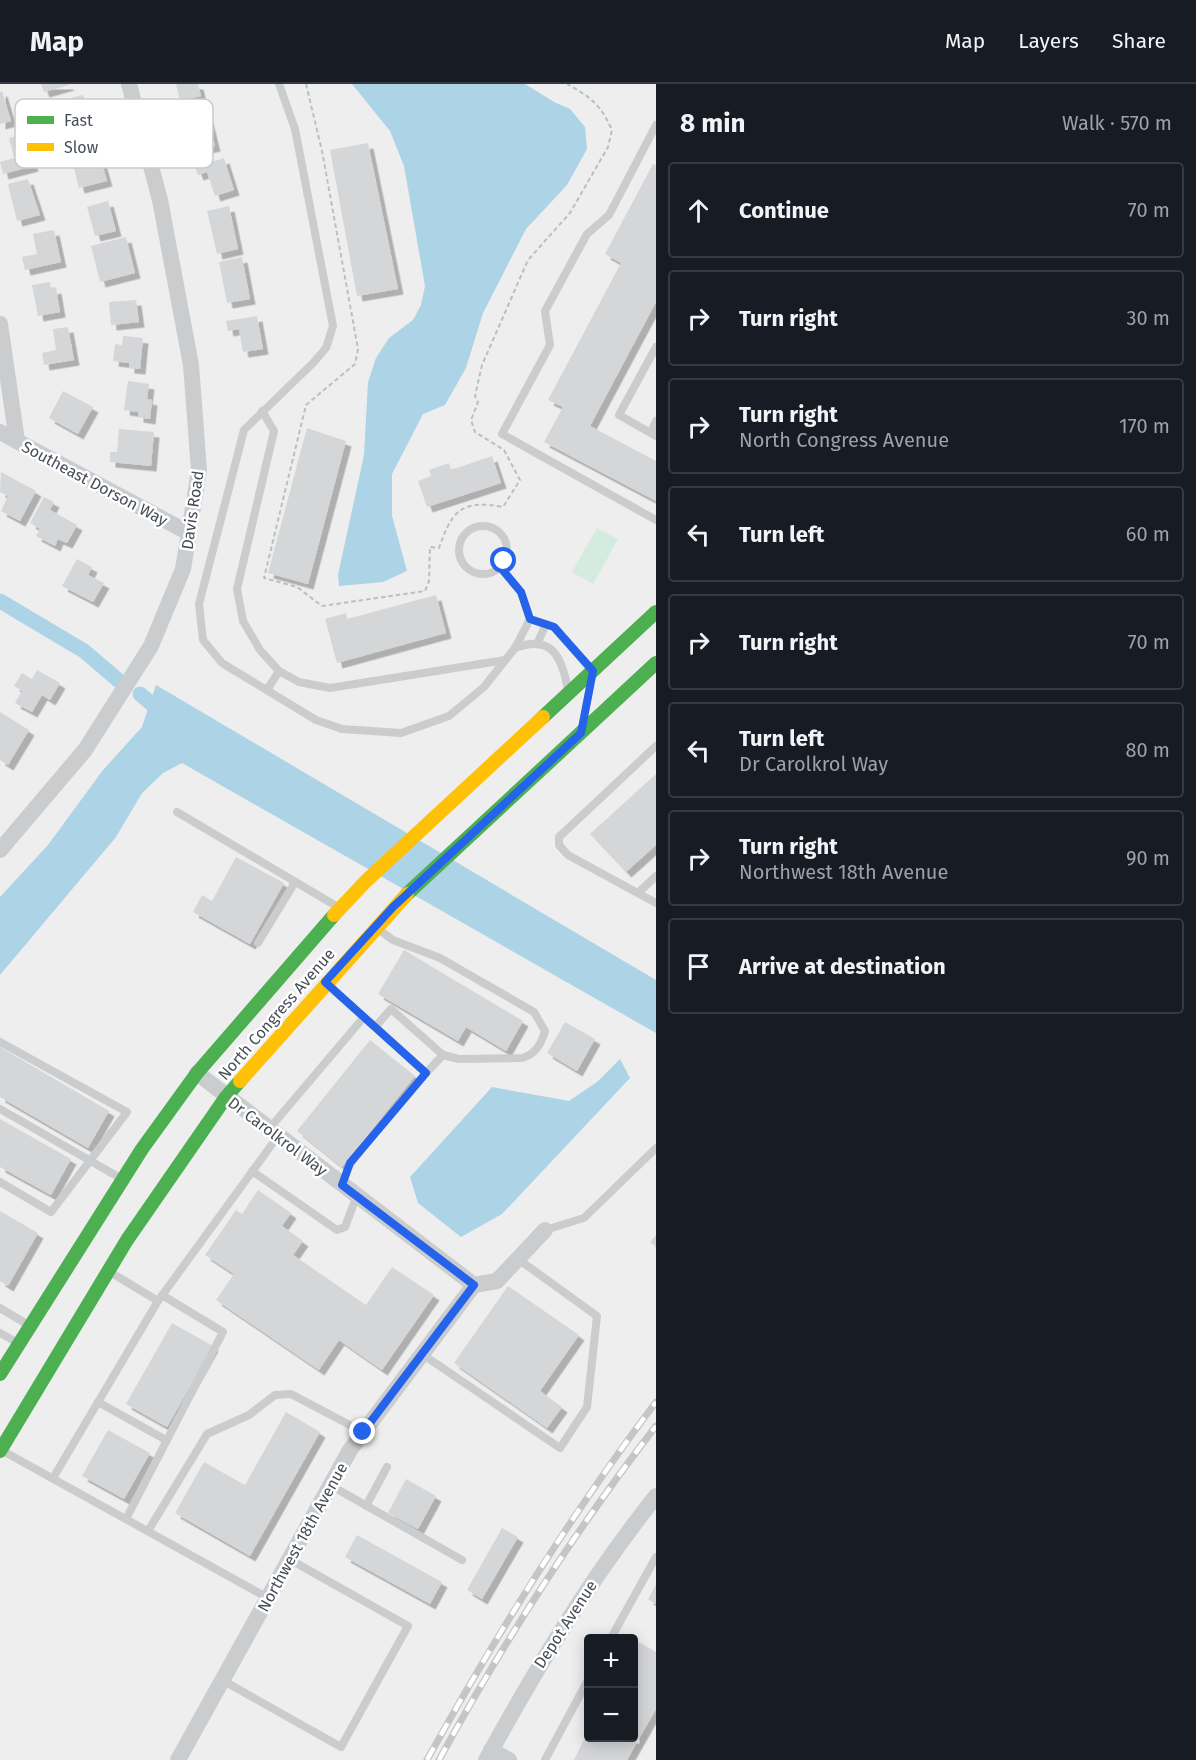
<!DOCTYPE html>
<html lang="en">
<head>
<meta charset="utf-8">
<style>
  :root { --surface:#171b24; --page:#20242c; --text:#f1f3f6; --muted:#9ea1a6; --line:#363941 }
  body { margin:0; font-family:"Fira Sans",sans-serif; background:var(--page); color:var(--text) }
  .controls { position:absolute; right:18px; bottom:18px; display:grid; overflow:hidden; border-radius:6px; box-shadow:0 3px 15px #0003 }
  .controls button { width:54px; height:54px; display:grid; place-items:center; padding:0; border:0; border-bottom:2px solid var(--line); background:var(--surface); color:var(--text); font:30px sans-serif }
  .stop { position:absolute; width:18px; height:18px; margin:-14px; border:4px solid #2563eb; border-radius:50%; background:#fff }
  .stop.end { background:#2563eb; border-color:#fff; box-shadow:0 2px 6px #0008 }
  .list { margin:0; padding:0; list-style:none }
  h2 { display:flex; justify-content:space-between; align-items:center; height:78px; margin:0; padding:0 24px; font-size:26px }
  h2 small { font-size:20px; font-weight:400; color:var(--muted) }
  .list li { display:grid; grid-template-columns:39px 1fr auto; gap:18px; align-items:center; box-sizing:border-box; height:96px; margin:0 12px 12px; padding:0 12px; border:2px solid var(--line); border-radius:6px }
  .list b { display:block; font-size:22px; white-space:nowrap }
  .list p { margin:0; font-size:20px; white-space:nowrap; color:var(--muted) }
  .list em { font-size:20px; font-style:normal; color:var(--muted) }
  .icon { flex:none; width:33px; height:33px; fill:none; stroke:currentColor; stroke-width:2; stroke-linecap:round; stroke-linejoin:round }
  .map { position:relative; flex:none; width:656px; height:1676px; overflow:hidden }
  header { display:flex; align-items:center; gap:36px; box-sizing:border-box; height:84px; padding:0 30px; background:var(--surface); border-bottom:2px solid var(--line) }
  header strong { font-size:28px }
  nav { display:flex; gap:33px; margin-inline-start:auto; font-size:21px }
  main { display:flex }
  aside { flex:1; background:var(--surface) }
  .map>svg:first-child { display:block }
</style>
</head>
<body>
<header>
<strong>Map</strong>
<nav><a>Map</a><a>Layers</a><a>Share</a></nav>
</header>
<main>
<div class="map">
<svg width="656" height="1676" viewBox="0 0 656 1676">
  <defs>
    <filter id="shadow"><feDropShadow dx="5.5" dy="5.5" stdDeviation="0" flood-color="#0004"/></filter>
  </defs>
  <rect width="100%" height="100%" fill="#eee"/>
  <path fill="#d4ebe0" d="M597,444L618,455L593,500L572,488Z"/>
  <g fill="#acd3e6">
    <path d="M352,0H525L554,18L570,25L585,43L587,65L567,101L526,145L483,229L466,284L445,321L423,330L392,390V432L407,487L383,498L339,502L338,491L364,371L368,298L376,274L389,254L413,236L421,221L425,202L404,82L390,47Z"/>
    <path d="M156,601L656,896V949L182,679L163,689L142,709L116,753L0,891V813L48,761L103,686L142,643Z"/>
    <path d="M620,975L630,994L502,1130L461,1153L418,1119L410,1093L492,1003L569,1017L597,998Z"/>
  </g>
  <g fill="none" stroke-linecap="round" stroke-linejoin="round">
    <g stroke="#acd3e6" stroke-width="15">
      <path d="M0,517L84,567L118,596"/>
      <path d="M140,610L167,633"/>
    </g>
  </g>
  <g fill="#d5d6d8" filter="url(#shadow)">
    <path d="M41,0H68L69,1L44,8Z"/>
    <path d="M176,0H198L201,12L180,17Z"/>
    <path d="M2,7L11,37L0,40V8Z"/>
    <path d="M83,11L93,49L67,55L61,31L66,30L63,16Z"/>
    <path d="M205,22L215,62L193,67L182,27Z"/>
    <path d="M24,50L33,82L3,90L0,78L14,74L9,54Z"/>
    <path d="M368,59L398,205L357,212L330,66Z"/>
    <path d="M98,66L107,97L79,104L71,72Z"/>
    <path d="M224,74L234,106L215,112L207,88L198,91L195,83Z"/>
    <path d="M653,80L656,81V218L590,342L656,377V417L544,358L563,323L548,316L621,179L605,170Z"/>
    <path d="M28,95L40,131L17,137L8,100Z"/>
    <path d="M108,117L116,147L95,152L87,123Z"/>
    <path d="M229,122L238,165L217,170L207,127Z"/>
    <path d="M54,146L61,178L25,186L22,173L37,170L33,150Z"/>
    <path d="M126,153L135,189L100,198L91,162Z"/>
    <path d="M242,173L250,215L227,219L219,178Z"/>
    <path d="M50,198L51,205L56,204L60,228L38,232L32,201Z"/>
    <path d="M136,216L139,238L111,241L109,218Z"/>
    <path d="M257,232L263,265L243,268L239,245L228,247L226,237Z"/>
    <path d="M68,243L74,276L44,281L42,269L56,266L53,245Z"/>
    <path d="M123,252L143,254L140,285L129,284V279L113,277L115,260L122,261Z"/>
    <path d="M128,297L149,300L147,315L152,316L150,335L138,333V328L124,326Z"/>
    <path d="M63,307L93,323L78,350L49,334Z"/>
    <path d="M307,344L346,357L308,500L268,489Z"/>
    <path d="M119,345L154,348L151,382L110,378V368H117Z"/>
    <path d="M492,372L501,399L427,423L418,397L431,392L429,386L449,379L451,386Z"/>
    <path d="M1,388L36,407L20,437L1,427L8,412L0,408Z"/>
    <path d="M44,413L54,418L50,426L77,441L67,459L58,455L55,462L36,452L40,445L30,439Z"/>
    <path d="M77,475L92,483L88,491L104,499L93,518L62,502Z"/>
    <path d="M436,511L446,549L337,579L325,535L346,529L347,535Z"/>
    <path d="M37,586L60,599L50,616L42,611L32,628L15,619L22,607L14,602L22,589L32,595Z"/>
    <path d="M0,628L29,646L8,681L0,676Z"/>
    <path d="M656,690V761L626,788L590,750Z"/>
    <path d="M236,773L284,799L250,860L193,828L202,811L212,817Z"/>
    <path d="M404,866L523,937L506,967L466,943L458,957L378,910Z"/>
    <path d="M565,938L595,955L577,987L547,969Z"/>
    <path d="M370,956L415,992L342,1083L297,1047Z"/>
    <path d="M0,963L109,1027L88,1064L0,1013Z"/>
    <path d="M0,1035L71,1075L51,1111L0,1083Z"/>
    <path d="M258,1106L291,1129L282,1142L303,1157L293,1171L366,1221L392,1183L434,1211L382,1286L339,1256L319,1286L216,1216L234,1190L205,1171L236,1126L242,1130Z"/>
    <path d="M0,1127L38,1149L8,1202L0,1197Z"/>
    <path d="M656,1151V1163L650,1158Z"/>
    <path d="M508,1202L579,1251L540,1307L562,1323L547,1344L454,1279Z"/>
    <path d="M172,1239L213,1262L167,1343L126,1320Z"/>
    <path d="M286,1328L320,1348L250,1472L175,1429L204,1378L245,1401Z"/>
    <path d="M108,1346L150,1369L124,1415L82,1392Z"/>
    <path d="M406,1395L436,1412L418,1445L388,1429Z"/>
    <path d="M502,1444L518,1453L482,1515L467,1506Z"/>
    <path d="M357,1451L442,1498L430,1520L345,1473Z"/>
    <path d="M656,1500V1520L648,1515Z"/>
    <path d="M639,1558L656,1568V1625L627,1676H574L588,1647V1654H634V1568Z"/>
  </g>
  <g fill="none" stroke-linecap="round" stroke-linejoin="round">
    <path stroke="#b8c1bf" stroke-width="2" stroke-dasharray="4.5 3" stroke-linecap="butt" d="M306,0L322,67L358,265L355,280L306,321L264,494L297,503L322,522L425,507L429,497L430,463L439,464C452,427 461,415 503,423L520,396L504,366L475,348L471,336L478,318L475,312L482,281L528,176L570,129L608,63L612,46C600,20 592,14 567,0"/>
    <g stroke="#caccce" stroke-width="8">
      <path d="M279,0L295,45L333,242L326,264L313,279L244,346L199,520L203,556L222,579L316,636L342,645L401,649L449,632L484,603L515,564L530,535L521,508L500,483"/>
      <path d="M656,41L609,131L587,150L545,227L550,261L502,350L656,436"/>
      <path d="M656,263L619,331L656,352"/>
      <path d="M262,327L274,347L237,505L243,537L260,566L279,587L299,598L330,604L505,576"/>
      <path d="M651,348L656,337"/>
      <circle cx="483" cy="466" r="24"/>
      <path d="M530,535L554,543L592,586"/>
      <path d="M537,560L546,540"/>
      <path d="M515,564C552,550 562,573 568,606"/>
      <path d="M267,606L279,587"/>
      <path d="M656,662L559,753V761L568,771L656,819"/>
      <path d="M177,728L338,823"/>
      <path d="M638,809L656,792"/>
      <path d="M378,845L393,856L440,874L534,928L545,947C541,960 536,970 522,974L459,975L443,971"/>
      <path d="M258,859L295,798"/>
      <path d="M327,900L426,989L350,1079L342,1101"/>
      <path d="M375,943L391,925L443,971L426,989"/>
      <path d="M0,958L127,1028L51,1128L0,1098"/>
      <path d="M0,1025L122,1095"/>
      <path d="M269,1045L364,933"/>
      <path d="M252,1087L337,1146L345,1143L357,1111"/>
      <path d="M545,1146L584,1134L656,1064"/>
      <path d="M110,1188L158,1217"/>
      <path d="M0,1224L30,1242"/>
      <path d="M0,1249L16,1258"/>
      <path d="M422,1270L560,1364L587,1323L597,1232L518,1175"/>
      <path d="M98,1318L166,1356"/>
      <path d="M3,1367L268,1514"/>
      <path d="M53,1394L158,1217L278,1052"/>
      <path d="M330,1401L462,1476"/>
      <path d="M366,1422L387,1383"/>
      <path d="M126,1435L223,1248L162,1211"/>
      <path d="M148,1447L207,1350L249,1331L275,1311L291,1310L363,1348"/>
      <path d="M611,1554L656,1473"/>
      <path d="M222,1596L341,1663L408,1542L289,1475"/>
      <path d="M545,1676L588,1596"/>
    </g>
    <g stroke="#caccce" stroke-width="16">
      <path d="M0,240L17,357"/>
      <path d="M0,348L189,449"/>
      <path d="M0,766L85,666L151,562L183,485L189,449L199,386L191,281L160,116L129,0"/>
      <path d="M197,989L474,1201"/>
      <path d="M491,1666L509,1676"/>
      <path d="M178,1676L350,1366L474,1201L497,1197L545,1146"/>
      <path d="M486,1676C537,1583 590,1495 656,1412"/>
    </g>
    <g stroke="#4caf50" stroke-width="14">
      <path d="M543,633L656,528"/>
      <path d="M407,810L656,579"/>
      <path d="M0,1290L142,1065L197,989L334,831"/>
      <path d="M0,1367L127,1156L226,1013L240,997"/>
    </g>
    <g stroke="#ffc107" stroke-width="14">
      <path d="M334,831L366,797L543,633"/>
      <path d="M240,997L407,810"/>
    </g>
    <g stroke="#c4c5c7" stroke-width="7">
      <g id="rail">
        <path d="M427,1676C496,1551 570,1432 656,1318"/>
        <path d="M439,1676C503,1559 574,1448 656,1342"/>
      </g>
    </g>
    <use href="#rail" stroke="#fff" stroke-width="4.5" stroke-dasharray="14" stroke-linecap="butt"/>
  </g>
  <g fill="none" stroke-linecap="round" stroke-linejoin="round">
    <path stroke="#2563eb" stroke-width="8" d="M363,1348L474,1201L342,1101L350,1079L426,989L325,898L393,823L581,649L593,587L554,543L530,535L521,508L500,483L504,477"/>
  </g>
  <g text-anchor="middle" stroke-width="5" stroke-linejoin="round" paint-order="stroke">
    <g font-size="16" fill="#474e58" stroke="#fff">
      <text transform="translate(95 399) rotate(28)" y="6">Southeast Dorson Way</text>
      <text transform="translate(192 426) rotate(-82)" y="6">Davis Road</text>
      <text transform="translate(276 930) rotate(-49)" y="6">North Congress Avenue</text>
      <text transform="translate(278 1052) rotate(37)" y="6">Dr Carolkrol Way</text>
      <text transform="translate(302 1453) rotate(-61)" y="6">Northwest 18th Avenue</text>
      <text transform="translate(565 1540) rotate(-57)" y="6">Depot Avenue</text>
    </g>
  </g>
  <rect x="15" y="15" width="198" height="69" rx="9" fill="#fff" stroke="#c8cacd" stroke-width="1.5"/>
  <rect x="27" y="32" width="27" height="8" fill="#4caf50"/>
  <rect x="27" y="59" width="27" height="8" fill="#ffc107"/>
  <g font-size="16" fill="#474e58">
    <text x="64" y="42">Fast</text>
    <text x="64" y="69">Slow</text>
  </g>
</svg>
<div class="controls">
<button>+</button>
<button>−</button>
</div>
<div class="stop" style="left:504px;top:477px"></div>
<div class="stop end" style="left:363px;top:1348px"></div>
</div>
<aside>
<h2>8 min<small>Walk · 570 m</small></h2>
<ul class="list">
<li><svg class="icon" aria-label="ahead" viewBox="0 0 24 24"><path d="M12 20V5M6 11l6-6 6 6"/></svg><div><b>Continue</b></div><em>70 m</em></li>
<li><svg class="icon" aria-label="right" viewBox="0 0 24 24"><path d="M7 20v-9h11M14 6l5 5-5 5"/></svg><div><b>Turn right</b></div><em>30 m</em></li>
<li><svg class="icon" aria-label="right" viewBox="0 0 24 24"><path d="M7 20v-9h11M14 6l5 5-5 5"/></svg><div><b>Turn right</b><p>North Congress Avenue</p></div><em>170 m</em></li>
<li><svg class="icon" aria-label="left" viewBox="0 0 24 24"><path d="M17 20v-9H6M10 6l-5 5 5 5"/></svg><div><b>Turn left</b></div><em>60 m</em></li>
<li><svg class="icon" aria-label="right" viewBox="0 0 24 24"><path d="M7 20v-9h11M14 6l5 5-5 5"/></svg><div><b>Turn right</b></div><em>70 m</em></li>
<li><svg class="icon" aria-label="left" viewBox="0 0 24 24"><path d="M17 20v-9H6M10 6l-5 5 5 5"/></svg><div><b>Turn left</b><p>Dr Carolkrol Way</p></div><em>80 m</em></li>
<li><svg class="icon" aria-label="right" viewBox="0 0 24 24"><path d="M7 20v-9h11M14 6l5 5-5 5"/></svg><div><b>Turn right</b><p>Northwest 18th Avenue</p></div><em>90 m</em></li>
<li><svg class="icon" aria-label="arrive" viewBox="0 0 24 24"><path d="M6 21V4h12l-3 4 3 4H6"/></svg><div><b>Arrive at destination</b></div></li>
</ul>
</aside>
</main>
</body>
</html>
